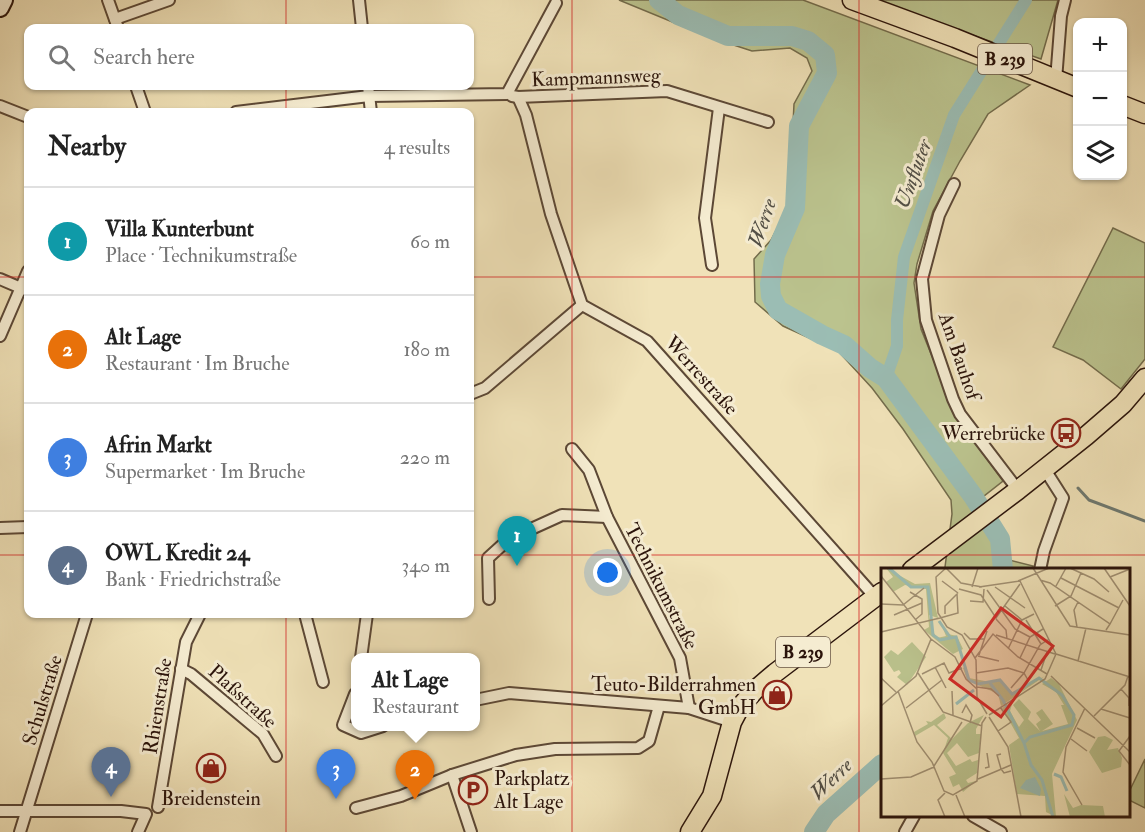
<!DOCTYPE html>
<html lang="en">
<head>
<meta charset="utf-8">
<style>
  :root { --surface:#fff; --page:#f6f6f6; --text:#222; --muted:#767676; --line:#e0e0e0; --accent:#8f2418 }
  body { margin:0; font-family:"IM FELL Double Pica",serif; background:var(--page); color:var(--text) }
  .controls { position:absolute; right:18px; top:18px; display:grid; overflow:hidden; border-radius:12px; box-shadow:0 2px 4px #0004 }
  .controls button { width:54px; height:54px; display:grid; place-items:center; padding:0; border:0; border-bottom:2px solid var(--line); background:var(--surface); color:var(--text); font:30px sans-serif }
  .you { position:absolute; left:608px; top:573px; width:21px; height:21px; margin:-15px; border:4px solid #fff; border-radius:50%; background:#1a73e8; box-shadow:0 0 0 9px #1a73e833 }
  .badge { display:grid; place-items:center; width:39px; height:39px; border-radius:50%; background:var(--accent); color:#fff; font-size:20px; font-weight:700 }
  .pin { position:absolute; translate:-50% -50px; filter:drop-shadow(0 2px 3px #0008) }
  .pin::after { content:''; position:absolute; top:32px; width:21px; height:18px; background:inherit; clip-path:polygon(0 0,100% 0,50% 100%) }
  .popup { position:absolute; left:351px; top:653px; width:129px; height:78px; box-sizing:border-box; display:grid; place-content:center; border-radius:12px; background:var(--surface); filter:drop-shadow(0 2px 4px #0005); font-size:20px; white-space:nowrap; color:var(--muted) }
  .popup b { font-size:22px; color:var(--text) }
  .popup::after { content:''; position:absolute; left:50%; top:100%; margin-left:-12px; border:12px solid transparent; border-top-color:var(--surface) }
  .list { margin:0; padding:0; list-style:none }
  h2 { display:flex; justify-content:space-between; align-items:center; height:78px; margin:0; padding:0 24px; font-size:26px }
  h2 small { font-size:20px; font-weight:400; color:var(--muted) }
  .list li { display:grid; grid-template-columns:39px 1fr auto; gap:18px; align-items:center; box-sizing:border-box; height:108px; padding:0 24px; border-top:2px solid var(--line) }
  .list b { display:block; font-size:22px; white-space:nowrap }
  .list p { margin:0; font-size:20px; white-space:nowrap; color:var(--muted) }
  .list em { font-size:20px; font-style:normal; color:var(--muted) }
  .icon { flex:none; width:33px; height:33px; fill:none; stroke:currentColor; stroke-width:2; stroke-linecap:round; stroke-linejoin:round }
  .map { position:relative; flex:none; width:1145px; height:832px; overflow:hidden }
  .search { position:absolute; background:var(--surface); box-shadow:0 2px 4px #0004; left:24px; top:24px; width:450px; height:66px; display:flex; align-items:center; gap:15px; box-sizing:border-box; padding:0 21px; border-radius:12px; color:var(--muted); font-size:22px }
  .panel { position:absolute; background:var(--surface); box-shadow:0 2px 4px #0004; left:24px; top:108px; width:450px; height:510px; border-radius:12px }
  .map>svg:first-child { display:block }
</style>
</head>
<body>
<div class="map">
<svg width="1145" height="832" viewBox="0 0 1145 832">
  <rect width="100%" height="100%" fill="#f0e2b8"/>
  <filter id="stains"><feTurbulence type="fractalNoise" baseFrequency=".00333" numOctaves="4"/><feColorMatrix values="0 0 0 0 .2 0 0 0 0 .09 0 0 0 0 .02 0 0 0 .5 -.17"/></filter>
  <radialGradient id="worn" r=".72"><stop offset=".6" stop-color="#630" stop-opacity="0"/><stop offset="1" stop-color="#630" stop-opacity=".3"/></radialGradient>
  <g fill="#bbc38e" stroke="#736c4c" stroke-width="1.5">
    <path d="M619,0H803L1030,85L988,114L960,161L933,211L917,264L914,283L921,329L957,418L1003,481L974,504L999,539L1001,558L1033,566L1032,569H947L945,567L952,514L951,500L903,429L872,388L838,351L783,326L755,302L754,259L771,240L789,205L794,104L812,71L807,58L790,48L752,51L709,37Z"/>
    <path d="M883,0H1058L1041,59L881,3Z"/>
    <path d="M1113,228L1145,243V359L1121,389L1083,360L1053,347Z"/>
    <path d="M1145,759V808L1129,800L1128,794Z"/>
  </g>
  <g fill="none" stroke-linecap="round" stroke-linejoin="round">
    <path stroke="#6e7970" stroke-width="3" d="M1078,488L1089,500L1145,521"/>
    <path stroke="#9bbdb4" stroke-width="12" d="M886,378L897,346V320L904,257L954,115L1026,0"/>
    <g stroke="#9bbdb4" stroke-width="20">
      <path d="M659,0L678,15L728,36H792L808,41L825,55L827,73L799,126L795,208L775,255L770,284L771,296L778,310L822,335L844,345L870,368L886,378L973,496L1000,539L1003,570"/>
      <path d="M814,832L826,814L882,764"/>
    </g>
    <g stroke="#5c4836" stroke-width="14">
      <g id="minor">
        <path d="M108,0L118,28"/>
        <path d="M359,0L362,28"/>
        <path d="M115,19L169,0"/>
        <path d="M1056,80L1061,16L1065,0"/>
        <path d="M136,86L145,112"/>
        <path d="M368,86L371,112"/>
        <path d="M512,96L518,97L667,91L768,122"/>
        <path d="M518,97L526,115L551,214L582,305L647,341L875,597"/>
        <path d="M0,106L28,117"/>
        <path d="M236,112L369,96L507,94L556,3"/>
        <path d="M954,184L939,215L922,279L926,320L953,399L960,414L1018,490"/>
        <path d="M712,265L705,218L719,108"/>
        <path d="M0,279L28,291"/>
        <path d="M0,336L28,271"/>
        <path d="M470,394L485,388L582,305"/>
        <path d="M572,449L589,470L607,517L680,658L689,708"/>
        <path d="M0,528L28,527"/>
        <path d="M1040,570L1044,551L1063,498L1049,476L1043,470"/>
        <path d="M489,599L488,558L509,539L562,515L607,517"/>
        <path d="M305,614L323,682"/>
        <path d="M361,658L367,614"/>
        <path d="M181,669L191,674L263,734L276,756"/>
        <path d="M355,694L343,725L361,733L383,726"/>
        <path d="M475,700L509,693L689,708L732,722"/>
        <path d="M452,775L471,832"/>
        <path d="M158,807L186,642L200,614"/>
        <path d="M356,808L401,796L452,775L516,755L555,749L638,748L649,741L659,706"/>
        <path d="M0,811H121L146,814L138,832"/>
        <path d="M973,816L1001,832"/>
        <path d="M20,832L87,614"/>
        <path d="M905,832L914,816"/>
      </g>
    </g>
    <g stroke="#2b140b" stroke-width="20">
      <path id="secondary" d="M0,8L4,0"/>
    </g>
    <g stroke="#2b140b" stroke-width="21">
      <g id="primary">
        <path d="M852,0L955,38L1078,88"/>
        <path d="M1122,105L1145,114"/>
        <path d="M912,570L1018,490L1086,436L1123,404L1145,378"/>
        <path d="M690,832L712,796L732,722L740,707L754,691L775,673L882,592"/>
      </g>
    </g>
    <use href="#minor" stroke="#f5ecd1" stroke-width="10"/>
    <use href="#secondary" stroke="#f5ecd1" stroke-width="16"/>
    <use href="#primary" stroke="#f0e2b8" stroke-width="18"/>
  </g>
  <path fill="none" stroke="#d62828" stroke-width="1.5" stroke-opacity="0.55" d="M286,0V28M572,0V832M859,0V832M286,86V112M0,277H28M470,277H1145M0,555H28M470,555H1145M286,614V832"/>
  <defs>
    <g id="bus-ring" transform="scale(1.5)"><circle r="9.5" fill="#f5ecd1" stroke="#8f2418" stroke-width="1.5"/><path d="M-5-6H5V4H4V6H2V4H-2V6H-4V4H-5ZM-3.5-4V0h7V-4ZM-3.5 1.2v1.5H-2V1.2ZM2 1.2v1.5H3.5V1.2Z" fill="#8f2418"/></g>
    <g id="shop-ring" transform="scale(1.5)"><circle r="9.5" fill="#f5ecd1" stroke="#8f2418" stroke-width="1.5"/><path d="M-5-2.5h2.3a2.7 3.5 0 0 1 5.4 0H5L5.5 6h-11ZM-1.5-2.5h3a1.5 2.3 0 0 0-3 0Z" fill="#8f2418"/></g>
    <g id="parking-ring" transform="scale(1.5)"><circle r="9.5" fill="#f5ecd1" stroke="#8f2418" stroke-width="1.5"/><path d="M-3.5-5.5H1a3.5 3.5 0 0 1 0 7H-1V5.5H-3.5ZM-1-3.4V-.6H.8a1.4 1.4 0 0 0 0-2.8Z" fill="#8f2418"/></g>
  </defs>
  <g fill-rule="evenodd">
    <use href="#bus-ring" x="1066" y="433"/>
    <use href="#shop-ring" x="777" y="695"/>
    <use href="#shop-ring" x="211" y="768"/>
    <use href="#parking-ring" x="473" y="790"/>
  </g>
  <g text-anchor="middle" stroke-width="6" stroke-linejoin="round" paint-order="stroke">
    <g fill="#f5ecd1" stroke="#685546" stroke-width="1.5">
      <rect x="978" y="44" width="54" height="30" rx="4.5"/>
      <rect x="776" y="637" width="54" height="30" rx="4.5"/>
    </g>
    <g font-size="18" font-weight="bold" fill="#2b140b">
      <text x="1005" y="65">B 239</text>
      <text x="803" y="658">B 239</text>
    </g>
    <g font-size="20" fill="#2b140b" stroke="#f5ecd1">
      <text transform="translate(596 77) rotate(-2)" y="7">Kampmannsweg</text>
      <text transform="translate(960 356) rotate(71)" y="7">Am Bauhof</text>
      <text transform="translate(702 375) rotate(48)" y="7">Werrestraße</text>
      <text transform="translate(662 586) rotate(63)" y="7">Technikumstraße</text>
      <text transform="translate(243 696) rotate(42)" y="7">Plaßstraße</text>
      <text transform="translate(42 700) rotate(-73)" y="7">Schulstraße</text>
      <text transform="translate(157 706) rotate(-81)" y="7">Rhienstraße</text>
    </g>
    <g font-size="20" fill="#2b140b" stroke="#f5ecd1" text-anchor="end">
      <text x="1045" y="440">Werrebrücke</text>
      <text x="756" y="691">Teuto-Bilderrahmen<tspan x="756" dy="23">GmbH</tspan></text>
      <text x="494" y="785" text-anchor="start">Parkplatz<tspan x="494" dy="23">Alt Lage</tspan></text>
      <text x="211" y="805" text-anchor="middle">Breidenstein</text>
    </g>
    <g font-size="21" font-style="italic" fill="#524f46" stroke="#f5ecd1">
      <text transform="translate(913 174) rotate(-70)" y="7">Umfluter</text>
      <text transform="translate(762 223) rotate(-72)" y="7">Werre</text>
      <text transform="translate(831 779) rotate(-44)" y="7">Werre</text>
    </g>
  </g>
  <g transform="translate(881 568)">
    <rect width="249" height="249" fill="#f0e2b8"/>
    <path d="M5,0L34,16L49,15L57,50L48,47L51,62L56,70L65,68L59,53L67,66L76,68L82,81L72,86L43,62L48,59L45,21L24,17L12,24L5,14L12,9ZM31,74L45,89L26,117L16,109L20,105L18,102L13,104L3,89L10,82L17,87ZM85,98L88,110L109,114L119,111L132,125L164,108L120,138L117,126L86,112L82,100ZM170,110L178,116L196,152L171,206L175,249L165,244L164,228L136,226L128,177L138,170L121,140L132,133L129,143L138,159L143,152L132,137L138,131L150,144L147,151L159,163L155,156L160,152L155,145L161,141L172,156L161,163L187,156L180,137H183L175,124L161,116ZM63,145L65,150L56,157L71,171L87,155L103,147L95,161V166H100L98,185L87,189L76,175L66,185L75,198L89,191L91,194L97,192L96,205L85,212L87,215L95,213L82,224L78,216L72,219L68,209L75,206L62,185L67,170L53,157L34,168L33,164L47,156L45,153L50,154ZM224,168L232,172L226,182L237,180L241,190L240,199L221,205L208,184L217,169ZM183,226L192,240L200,237L222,238L224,249H189Z" fill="#bbc38e"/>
    <path d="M154,209L160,221L159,228L139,220L145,212Z" fill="#9bbdb4"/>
    <path fill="none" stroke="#9bbdb4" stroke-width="3" d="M8,0L30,19H47L52,67L59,72L75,69L88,112L97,116L119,112L131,126L158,110L181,127L193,147L191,157L149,169L143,175L150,197L161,212L172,249M58,53L69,69M109,115L122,132L143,175M75,136L93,122M173,206L180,209L186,223"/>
    <path fill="none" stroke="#a19073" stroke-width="1.5" d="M65,0L55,9L57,45L66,59L81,67L95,92L96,129L106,146M65,0L80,15L101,19M152,0L189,58L249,67M189,0L213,11L228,24M223,0L249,38M0,8L50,71L35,108L0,138M229,9L249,1M180,10L238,40M159,12L169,15L229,56L225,62M61,13L77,25M137,13L168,0M175,18L185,0M91,19L97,0M98,19L139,13L175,86M114,19L144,40M78,21L100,27L115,50L139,16M106,22L134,61L149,69M29,24L41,31V46L34,52M89,33L102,34L103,21M0,36L22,37L43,20M124,38L141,52L153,46M174,38L190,28L200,5M64,46V38L77,25M13,47L41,35M59,50L77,45L76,26M115,51L125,62L126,71M145,52L160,76M229,56L242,32M196,59L193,42L197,34M0,64L59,50M83,65L89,71H104M115,67L174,86M50,71L74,89L85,111L96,121M127,81L141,52M175,86L249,109M98,87L106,63M97,88L118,93M94,90L112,66L137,89L166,106M139,90L149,69L162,61M197,93L205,60M54,99L65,120M160,102L166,84M37,105L62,144L101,158M95,105L127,100L143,105M41,106L63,95L68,105L81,100M170,108L249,184M0,110L15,124M147,112L143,105L159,77L168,71M96,119L110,121L118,128M130,120L143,105M240,121L248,130V138M17,123L36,174L51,194L63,223L72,227L96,213L101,155L105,149M71,123L72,147M25,140L61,112M220,141L249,150M81,145L85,137L91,147L89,155M108,147L164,111L175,86M213,148L244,117L247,108M108,149L127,179L140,249M196,160L214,170M117,163L130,154L119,139M249,168L238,183L249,197M190,171L206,183M120,186L116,187L120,201L123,205L130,203M53,198L81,154M104,200L108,199L106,185M0,211L30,209L53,199M97,211L130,197M75,227L84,249M201,237L182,204L185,179L204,140M64,249L57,232L64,225"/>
    <path fill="#d62828" fill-opacity="0.15" stroke="#d62828" stroke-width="3" d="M120,40L172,78L120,149L69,111Z"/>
    <rect width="249" height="249" fill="none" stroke="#2b140b" stroke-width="3"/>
  </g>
  <rect width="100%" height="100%" filter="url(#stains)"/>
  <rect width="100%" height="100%" fill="url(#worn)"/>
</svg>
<div class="controls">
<button>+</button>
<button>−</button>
<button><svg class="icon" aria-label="layers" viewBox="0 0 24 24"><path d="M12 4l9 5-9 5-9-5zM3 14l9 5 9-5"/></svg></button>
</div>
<div class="you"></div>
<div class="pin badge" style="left:517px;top:566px;background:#0f9aa8">1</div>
<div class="pin badge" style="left:415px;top:800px;background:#e8710a">2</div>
<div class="popup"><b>Alt Lage</b>Restaurant</div>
<div class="pin badge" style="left:336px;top:799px;background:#3f7fe0">3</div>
<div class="pin badge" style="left:111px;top:797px;background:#5c6f8a">4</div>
<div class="search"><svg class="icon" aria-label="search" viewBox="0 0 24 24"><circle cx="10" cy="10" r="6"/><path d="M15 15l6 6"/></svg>Search here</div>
<section class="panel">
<h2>Nearby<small>4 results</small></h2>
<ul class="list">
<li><span class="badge" style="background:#0f9aa8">1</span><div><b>Villa Kunterbunt</b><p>Place · Technikumstraße</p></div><em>60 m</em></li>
<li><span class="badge" style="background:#e8710a">2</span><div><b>Alt Lage</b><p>Restaurant · Im Bruche</p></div><em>180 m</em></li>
<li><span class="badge" style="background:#3f7fe0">3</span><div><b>Afrin Markt</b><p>Supermarket · Im Bruche</p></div><em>220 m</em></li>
<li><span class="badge" style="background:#5c6f8a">4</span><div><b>OWL Kredit 24</b><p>Bank · Friedrichstraße</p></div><em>340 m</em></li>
</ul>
</section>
</div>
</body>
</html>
